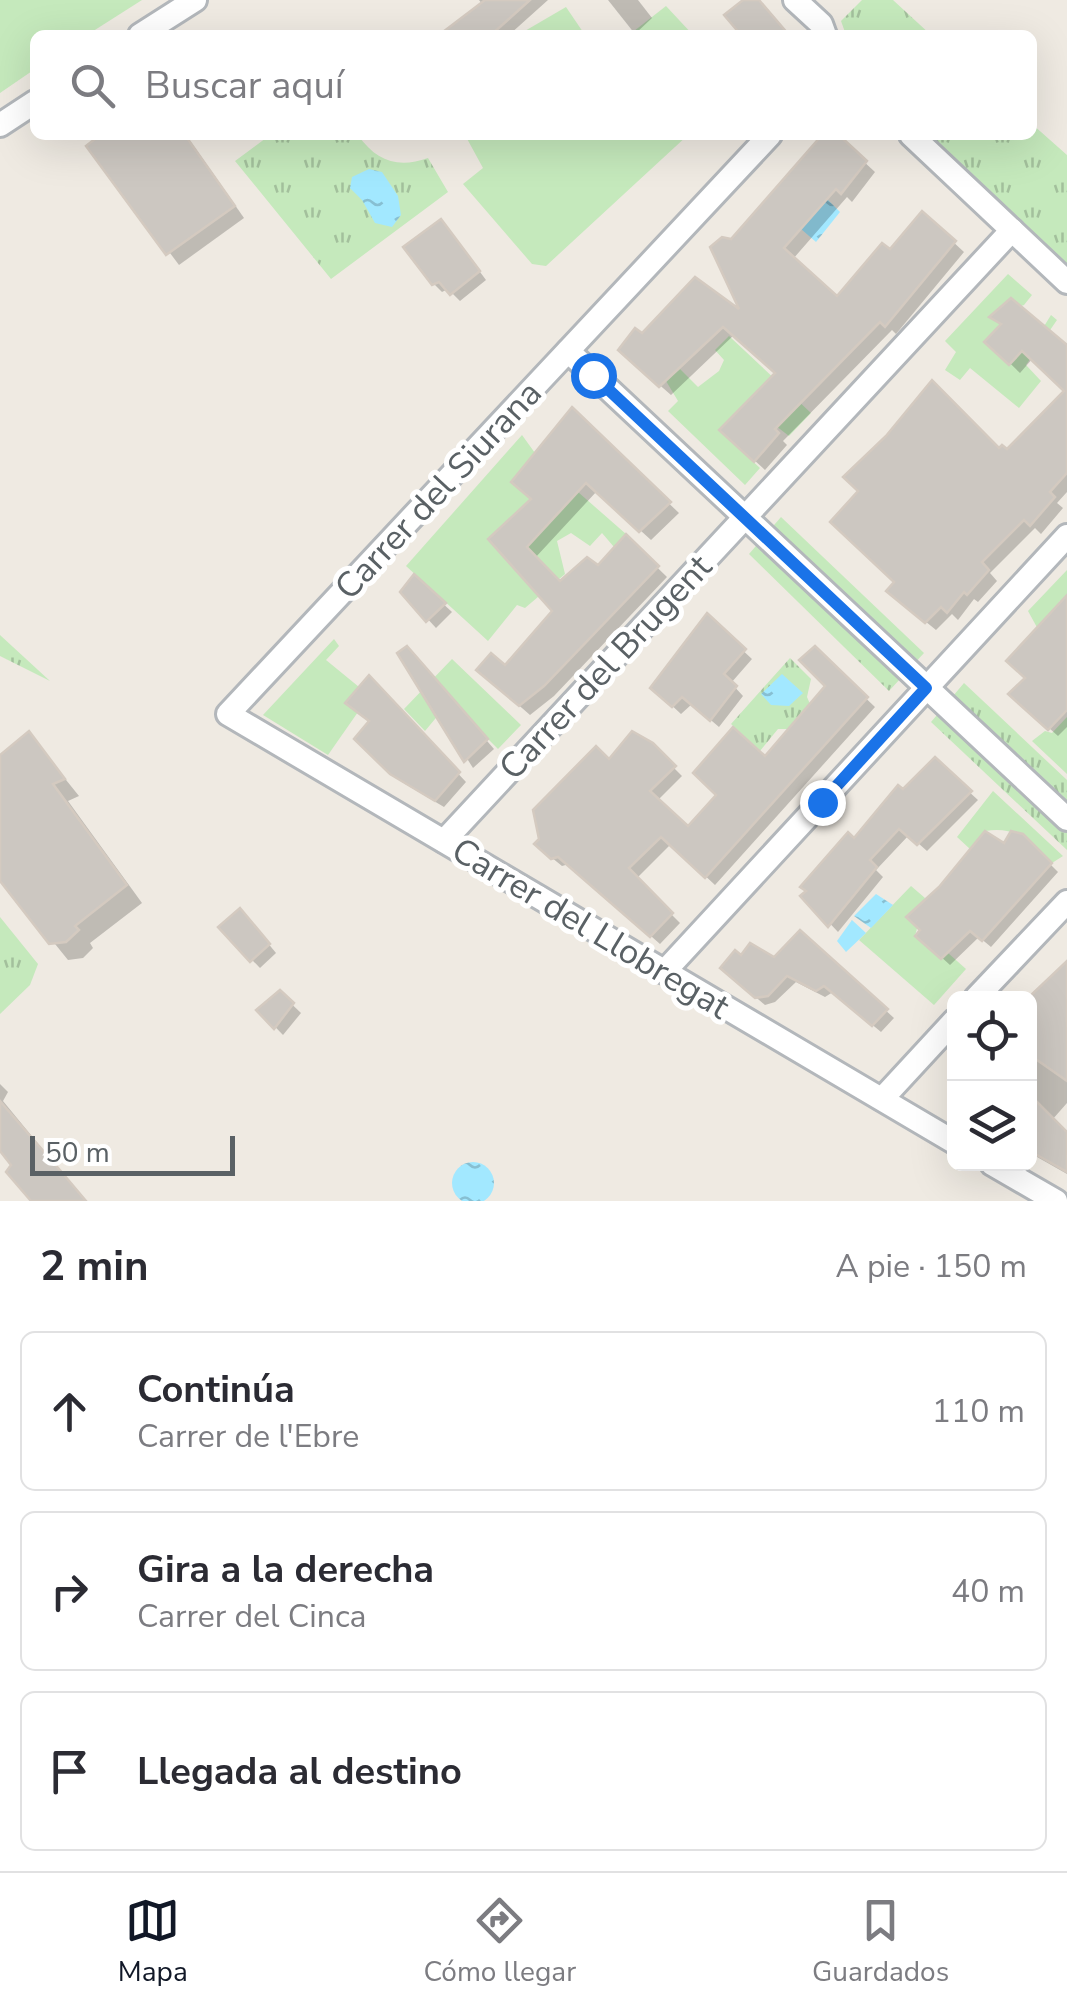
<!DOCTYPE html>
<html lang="es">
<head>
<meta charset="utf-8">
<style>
  :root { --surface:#fff; --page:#f7f7f7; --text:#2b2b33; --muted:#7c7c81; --line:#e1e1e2; --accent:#111827 }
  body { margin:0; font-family:"Nunito Sans",sans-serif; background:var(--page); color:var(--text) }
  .controls { position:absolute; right:30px; bottom:30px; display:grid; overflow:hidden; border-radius:15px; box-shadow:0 10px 40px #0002 }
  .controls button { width:90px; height:90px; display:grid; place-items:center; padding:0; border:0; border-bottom:2px solid var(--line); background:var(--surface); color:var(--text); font:50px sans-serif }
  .scale { position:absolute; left:30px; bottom:25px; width:205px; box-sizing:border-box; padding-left:10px; border:5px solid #5a6165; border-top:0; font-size:28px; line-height:35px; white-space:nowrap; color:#5a6165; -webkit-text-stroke:8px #fff; paint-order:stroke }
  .stop { position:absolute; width:30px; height:30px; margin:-22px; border:8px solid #1a73e8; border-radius:50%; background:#fff }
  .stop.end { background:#1a73e8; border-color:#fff; box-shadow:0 2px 10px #0008 }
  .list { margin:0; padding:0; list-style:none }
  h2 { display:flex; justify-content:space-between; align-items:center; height:130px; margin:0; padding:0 40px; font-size:42px }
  h2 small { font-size:32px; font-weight:400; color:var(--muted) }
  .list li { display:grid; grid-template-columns:65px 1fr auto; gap:30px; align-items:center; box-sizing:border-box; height:160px; margin:0 20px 20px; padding:0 20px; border:2px solid var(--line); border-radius:15px }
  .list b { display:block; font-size:38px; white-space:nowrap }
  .list p { margin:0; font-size:32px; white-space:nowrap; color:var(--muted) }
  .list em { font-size:32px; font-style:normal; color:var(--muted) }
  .icon { flex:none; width:55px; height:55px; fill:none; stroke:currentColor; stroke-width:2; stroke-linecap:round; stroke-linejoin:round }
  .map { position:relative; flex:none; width:1067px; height:1201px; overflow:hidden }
  .search { position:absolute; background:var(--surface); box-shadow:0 10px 40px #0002; left:30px; right:30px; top:30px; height:110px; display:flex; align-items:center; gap:25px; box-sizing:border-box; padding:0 35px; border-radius:15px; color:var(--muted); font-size:38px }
  .sheet { height:670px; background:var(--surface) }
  nav { display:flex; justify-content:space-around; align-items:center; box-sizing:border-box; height:140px; border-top:2px solid var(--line); background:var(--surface); font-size:28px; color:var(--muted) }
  nav a { display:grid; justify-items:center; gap:5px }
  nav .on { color:var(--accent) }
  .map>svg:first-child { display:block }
</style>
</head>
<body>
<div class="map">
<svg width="1067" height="1201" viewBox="0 0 1067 1201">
  <defs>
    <pattern id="grass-tufts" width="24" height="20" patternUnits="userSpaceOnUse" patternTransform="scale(2.5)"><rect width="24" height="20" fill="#c5e9bc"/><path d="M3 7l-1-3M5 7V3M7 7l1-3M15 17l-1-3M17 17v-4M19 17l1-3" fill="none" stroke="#a3c09c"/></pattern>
    <pattern id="water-ripples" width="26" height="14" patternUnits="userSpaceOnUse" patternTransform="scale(2.5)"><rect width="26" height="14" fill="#a2e8ff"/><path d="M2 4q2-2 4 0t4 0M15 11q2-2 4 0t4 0" fill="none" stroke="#87bfd2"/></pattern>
  </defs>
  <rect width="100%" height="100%" fill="#efeae2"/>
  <g fill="url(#grass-tufts)">
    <path d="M862,0H893L931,35H846L841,21Z"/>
    <path d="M1032,124L1067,155V271L921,135H1032Z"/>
    <path d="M270,135H358C376,161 398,169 428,158L448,192L331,279L235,161Z"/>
    <path d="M781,517L924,653L889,691L749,554Z"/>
    <path d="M0,635L50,681L0,656Z"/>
    <path d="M790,658L811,679L807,697L810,704L788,729H778L760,751L731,724Z"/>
    <path d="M964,683L1067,780V850L931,722Z"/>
    <path d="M0,917L38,964L30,985L0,1014Z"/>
  </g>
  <g fill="#c5e9bc">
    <path d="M0,0H142L87,35H35V69L0,93Z"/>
    <path d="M666,6L693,35H629Z"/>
    <path d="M566,7L585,35H518Z"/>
    <path d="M465,135H688L546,266L532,264L463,184L483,168Z"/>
    <path d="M1008,274L1032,295L1024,305L990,317L1000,324L985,342L1008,365L1038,336L1051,315L1057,320L1026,365L1041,381L1019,408L970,368L960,380L945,370L956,352L945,341Z"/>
    <path d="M729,336L811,413L789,436L746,403L719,430L760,468L745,485L668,411L678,401L666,381L680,369L698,387L719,371L724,360L715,350Z"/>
    <path d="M522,435L535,453L511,482L553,518L578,492L626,534L614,547L602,533L590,546L571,533L557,541L565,574L525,608L517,605L488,641L406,566Z"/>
    <path d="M1067,570V604L1060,601L1039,631L1028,611Z"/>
    <path d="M334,639L339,646L326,660L359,687L345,703L358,712L328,755L263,715Z"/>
    <path d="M452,659L521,725L498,749L450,701L425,731L404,709Z"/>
    <path d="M1067,717V774L1032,741L1045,731L1052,733Z"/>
    <path d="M993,791L1063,856L1052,863C1031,841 1017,826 985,831L970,849L957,837Z"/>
    <path d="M911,886L925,898L915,936L941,959L948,953L966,969L934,1005L859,940Z"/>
  </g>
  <g fill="url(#water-ripples)">
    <path d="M369,169L382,172L398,196L401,215L392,227L375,223L362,200L350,188L352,177Z"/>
    <path d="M827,199L840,212L816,242L801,229Z"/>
    <path d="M782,674L803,693L789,706L771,705L761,694Z"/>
    <path d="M876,894L893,905L871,928L854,916Z"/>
    <path d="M852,920L866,933L846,952L837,941Z"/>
    <circle cx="473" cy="1183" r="21"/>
  </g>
  <g fill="#0003">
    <path d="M479,0H548L509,35H462L483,5Z"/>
    <path d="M608,0H638L652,18L635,34Z"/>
    <path d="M103,135H186L244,218L179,265L90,146Z"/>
    <path d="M825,135H835L875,172L852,202L847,197L793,259L838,300L890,253L923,214L964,252L896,334L892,330L783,441L787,445L765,470L732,440L778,374L734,335L671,395L631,360L642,337L745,317L732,242Z"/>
    <path d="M449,230L486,280L460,301L448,289L442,292L434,284Z"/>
    <path d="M993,317L1067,349V391L1033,358L1020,373L988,342L1002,327Z"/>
    <path d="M1067,392V492L1057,503L1063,508L1041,534L1035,528L990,573L997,581L978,602L974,599L958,620L952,614L936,630L899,600L999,452L1007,453Z"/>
    <path d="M572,411L679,513L651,540L597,491L535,558L560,584L598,569L626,537L667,577L554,696L530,715L489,679L505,669L556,611L492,539L534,500Z"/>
    <path d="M415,578L452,612L436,628L403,592Z"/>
    <path d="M1067,608V727L1058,736L1021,703L1028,678Z"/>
    <path d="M707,617L752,659L731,683L743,696L719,727L692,704L681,714L653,688Z"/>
    <path d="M814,649L875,707L715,885L671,844L636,879L680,923L660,944L569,864L562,866L546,853L610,763L651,745L682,776L657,801L688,830L765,759L829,686Z"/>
    <path d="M400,653L414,657L494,749L473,768Z"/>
    <path d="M369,679L466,782L444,807L402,782L357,739L372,722Z"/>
    <path d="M29,734L79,796L68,801L142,903L90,943L93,948L83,958L68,960L0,876V758Z"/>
    <path d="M935,761L978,800L927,851L909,835L876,870L883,877L838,932L804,896Z"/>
    <path d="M1022,836L1058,872L991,947L979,937L950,965L918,936L1004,847Z"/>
    <path d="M248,919L276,953L260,968L221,928Z"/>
    <path d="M801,933L894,1018L881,1032L833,992L825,997L796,982L775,1002L765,1005L730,975L741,959L774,961Z"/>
    <path d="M1067,960V1103L1052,1120L1067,1136V1174L1030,1153V1022L1048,1006L1036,994Z"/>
    <path d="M280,993L301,1013L283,1035L259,1010Z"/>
    <path d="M0,1084L8,1092L3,1101L85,1201H35L0,1147Z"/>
  </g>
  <g fill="#ccc7c1" stroke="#d4cac0" stroke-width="2.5">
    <path d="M485,0H530L491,35H439Z"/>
    <path d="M743,0H759L789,35H741L724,15Z"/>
    <path d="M100,135H185L235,206L166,255L86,146Z"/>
    <path d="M822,135H839L867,161L841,194L836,189L784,248L837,296L882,243L890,249L922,211L956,241L885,327L880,322L775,429L779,433L754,462L719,430L775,373L723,327L659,387L618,350L635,328L642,333L695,277L739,309L710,247L722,237L731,239Z"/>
    <path d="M441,219L480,271L450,295L439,282L432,285L403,247Z"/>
    <path d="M1011,298L1067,345V473L1050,492L1055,497L1030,526L1024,520L982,562L989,570L967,595L964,592L947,613L941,607L925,623L886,591L894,582L830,522L858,491L843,477L886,436L932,380L999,448L1002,445L1007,449L1064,391L1022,351L1009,365L984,342L1001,324L989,317Z"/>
    <path d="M572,407L671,502L639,532L586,483L527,547L560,581L587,557L598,565L626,534L659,566L544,686L519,706L476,670L491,653L505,665L552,611L488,539L531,499L511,482Z"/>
    <path d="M414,574L446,603L426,622L400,592Z"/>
    <path d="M1067,595V710L1048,730L1008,694L1025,678L1006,661Z"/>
    <path d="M707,613L746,649L724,674L737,686L710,721L682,697L672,707L650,688Z"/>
    <path d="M407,646L488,739L464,762L397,653Z"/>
    <path d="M815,646L868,697L705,878L661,837L629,868L673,913L650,937L558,857L551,859L534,844L539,839L533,810L596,746L609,759L632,731L653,743L676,766L650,791L688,826L716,795L693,773L733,727L765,756L825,686L799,660Z"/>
    <path d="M369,675L460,772L435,801L390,774L354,739L369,721L345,703Z"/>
    <path d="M29,731L65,779L53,784L127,885L75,926L79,930L66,942L49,944L0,881V755Z"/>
    <path d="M935,757L972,791L917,845L899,829L870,860L877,867L828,927L800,896L806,891L800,887L848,832L854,838L898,785L903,789Z"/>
    <path d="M985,831L1004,843L1011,831L1023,834L1052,863L982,941L970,931L941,959L915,936L920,930L906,917L939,887Z"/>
    <path d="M240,908L270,944L250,962L218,927Z"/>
    <path d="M800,930L888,1009L872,1026L824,986L816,991L787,976L768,996L755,998L720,968L735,950L741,955L750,943L774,957Z"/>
    <path d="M1067,961V1081L1030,1055V996Z"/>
    <path d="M280,990L294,1003L274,1029L256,1010Z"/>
    <path d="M1030,1095L1067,1132V1172L1030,1151Z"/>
    <path d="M0,1101L59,1169L86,1201H31L6,1172L11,1165L0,1151Z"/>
  </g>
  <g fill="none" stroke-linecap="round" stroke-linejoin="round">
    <g stroke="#b3b7bb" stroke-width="28">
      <g id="minor">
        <path d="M795,0L821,24L825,35"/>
        <path d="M140,35L195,0"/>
        <path d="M0,125L35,102"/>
        <path d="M770,135L228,714L954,1142"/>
        <path d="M911,135L1067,282"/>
        <path d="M568,351L1067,819"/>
        <path d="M444,841L1012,230"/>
        <path d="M664,972L1067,536"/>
        <path d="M976,998L1067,902"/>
        <path d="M882,1099L954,1021"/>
        <path d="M992,1164L1056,1201"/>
      </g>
    </g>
    <use href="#minor" stroke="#fff" stroke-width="22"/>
  </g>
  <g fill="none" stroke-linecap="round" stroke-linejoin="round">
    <path stroke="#1a73e8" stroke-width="12" d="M593,375L926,688L822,802"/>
  </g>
  <g text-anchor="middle" stroke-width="10" stroke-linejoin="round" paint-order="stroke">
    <g font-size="35" fill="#5a6165" stroke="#fff">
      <text transform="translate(438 490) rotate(-47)" y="12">Carrer del Siurana</text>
      <text transform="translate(605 667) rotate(-47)" y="12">Carrer del Brugent</text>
      <text transform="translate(591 928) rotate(31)" y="12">Carrer del Llobregat</text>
    </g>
  </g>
</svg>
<div class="controls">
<button><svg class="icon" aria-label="locate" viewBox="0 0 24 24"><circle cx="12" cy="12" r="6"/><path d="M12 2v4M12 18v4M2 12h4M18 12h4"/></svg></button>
<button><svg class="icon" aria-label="layers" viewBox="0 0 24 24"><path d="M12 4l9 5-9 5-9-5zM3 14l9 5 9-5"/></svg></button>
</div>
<div class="scale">50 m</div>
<div class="stop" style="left:593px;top:375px"></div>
<div class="stop end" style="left:822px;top:802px"></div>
<div class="search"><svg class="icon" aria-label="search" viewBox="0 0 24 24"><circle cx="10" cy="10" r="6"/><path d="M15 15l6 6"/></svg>Buscar aquí</div>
</div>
<section class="sheet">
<h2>2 min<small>A pie · 150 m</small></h2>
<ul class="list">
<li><svg class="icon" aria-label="ahead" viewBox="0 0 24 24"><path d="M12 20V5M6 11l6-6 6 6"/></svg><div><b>Continúa</b><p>Carrer de l'Ebre</p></div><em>110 m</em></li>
<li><svg class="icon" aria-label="right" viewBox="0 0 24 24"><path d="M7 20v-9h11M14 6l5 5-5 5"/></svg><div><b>Gira a la derecha</b><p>Carrer del Cinca</p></div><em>40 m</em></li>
<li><svg class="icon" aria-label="arrive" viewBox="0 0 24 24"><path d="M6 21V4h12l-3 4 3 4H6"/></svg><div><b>Llegada al destino</b></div></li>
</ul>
</section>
<nav>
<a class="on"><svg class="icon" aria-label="map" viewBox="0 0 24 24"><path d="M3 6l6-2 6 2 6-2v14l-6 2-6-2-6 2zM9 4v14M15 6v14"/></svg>Mapa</a>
<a><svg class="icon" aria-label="directions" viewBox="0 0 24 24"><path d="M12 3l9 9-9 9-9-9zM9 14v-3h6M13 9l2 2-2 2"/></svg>Cómo llegar</a>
<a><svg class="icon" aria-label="saved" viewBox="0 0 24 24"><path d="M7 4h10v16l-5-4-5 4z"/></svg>Guardados</a>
</nav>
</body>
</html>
